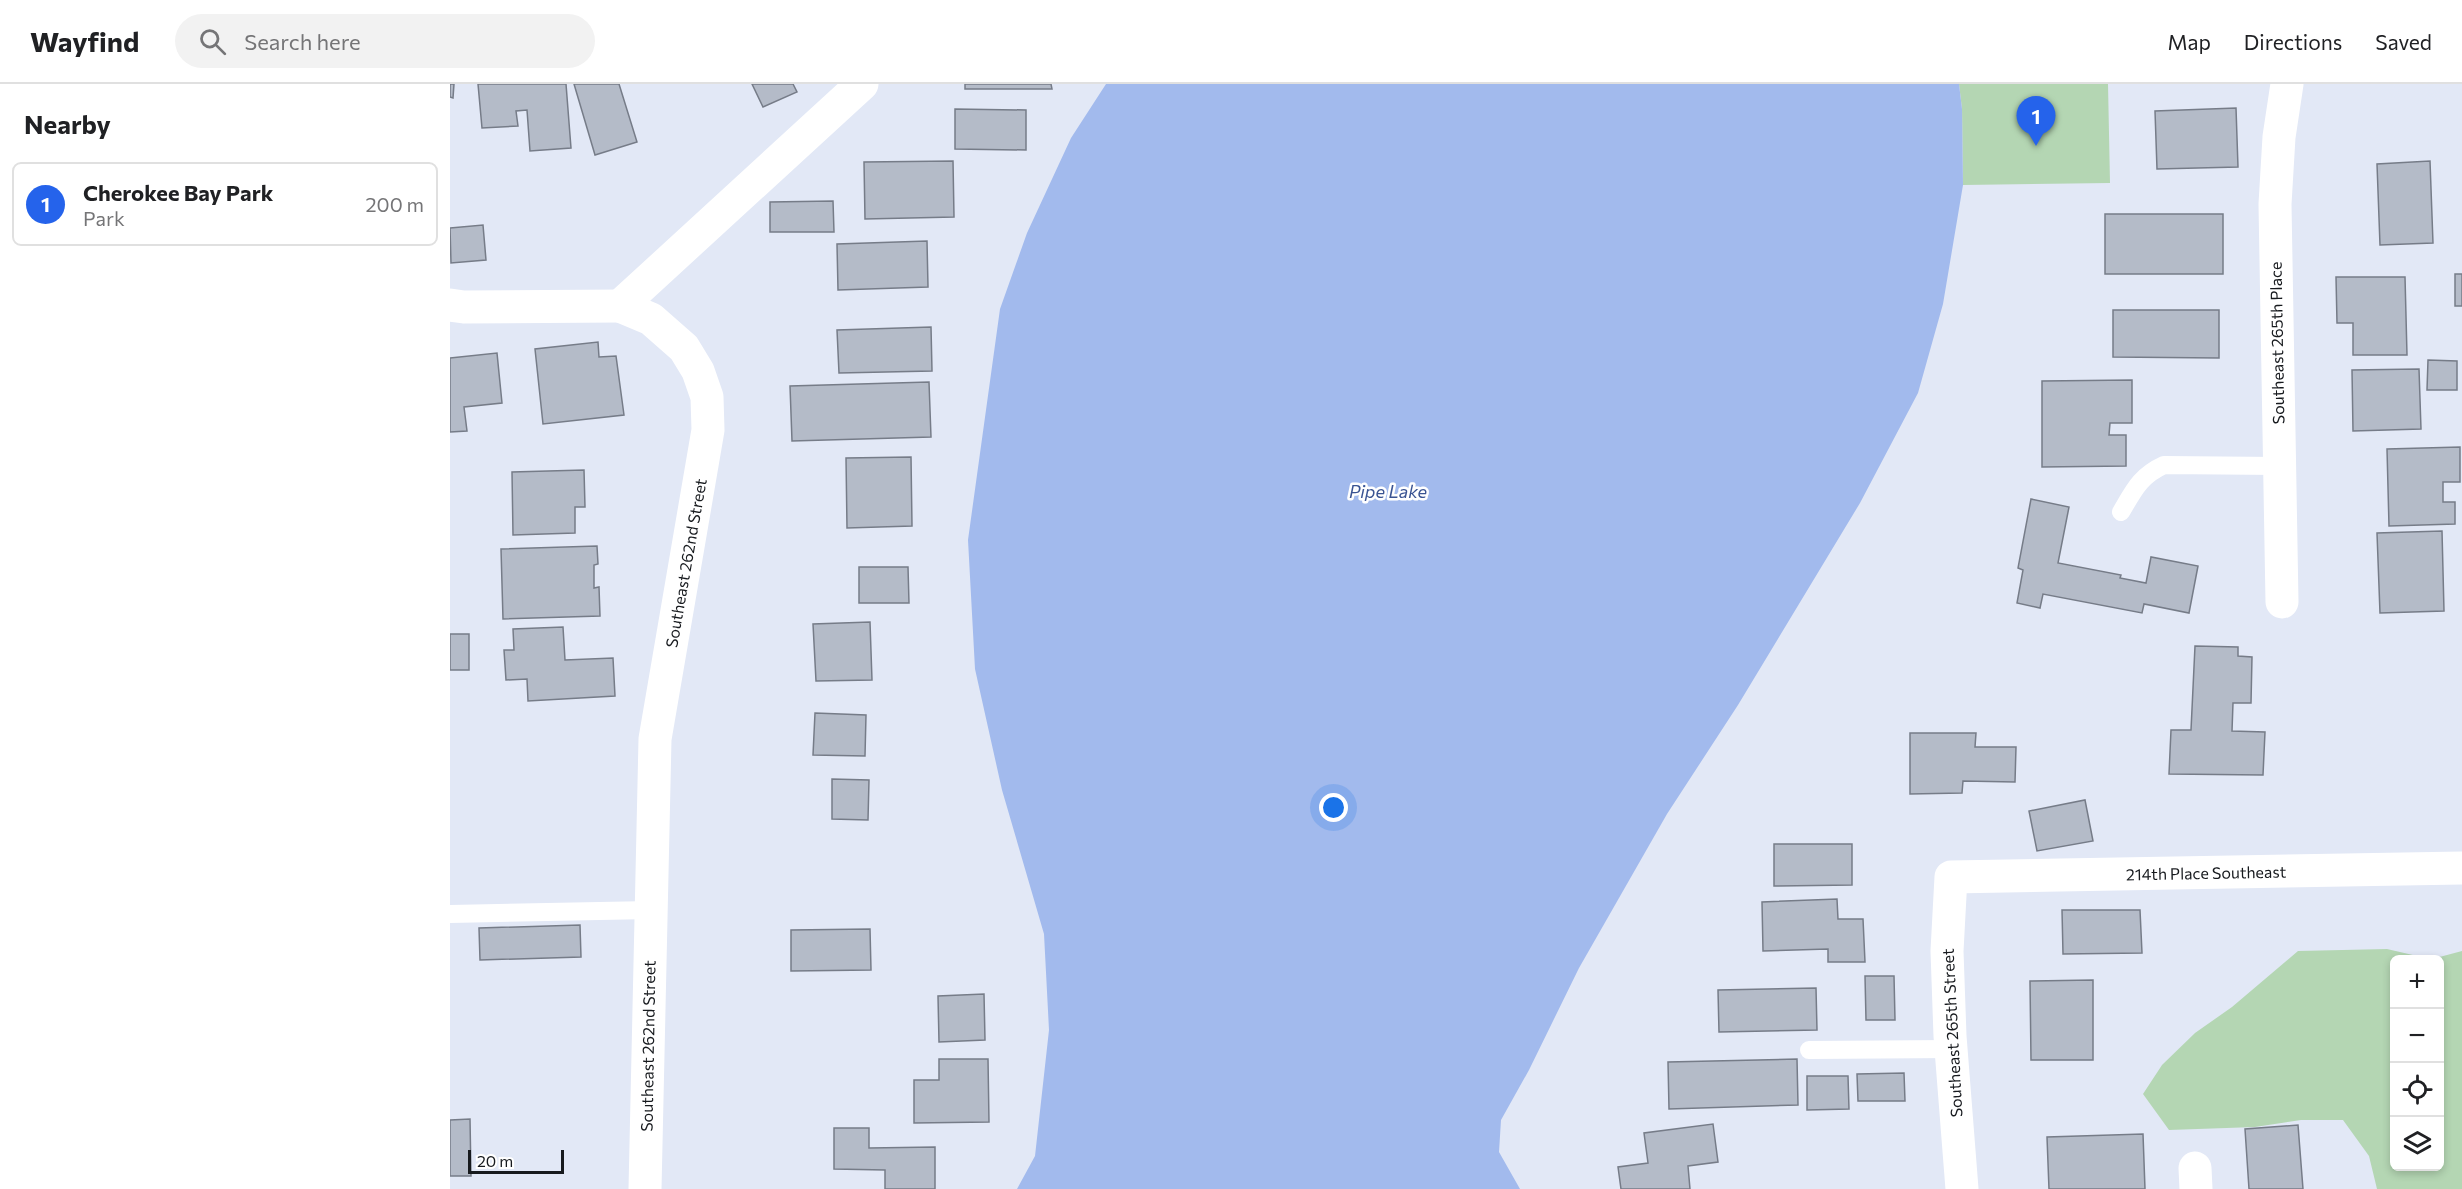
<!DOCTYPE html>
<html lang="en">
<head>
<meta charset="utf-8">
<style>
  :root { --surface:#fff; --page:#f2f2f2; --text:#202124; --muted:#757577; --line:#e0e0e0; --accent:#2563eb }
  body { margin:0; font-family:Commissioner,sans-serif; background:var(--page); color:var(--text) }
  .controls { position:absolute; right:18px; bottom:18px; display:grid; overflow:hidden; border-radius:9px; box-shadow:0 3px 9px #0003 }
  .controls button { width:54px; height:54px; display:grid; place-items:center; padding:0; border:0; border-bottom:2px solid var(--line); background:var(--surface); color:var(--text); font:30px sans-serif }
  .scale { position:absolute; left:18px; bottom:15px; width:96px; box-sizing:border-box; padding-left:6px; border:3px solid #171a1e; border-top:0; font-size:16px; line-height:21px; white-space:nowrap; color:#171a1e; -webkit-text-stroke:4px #fff; paint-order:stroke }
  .you { position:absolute; left:884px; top:724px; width:21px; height:21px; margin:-15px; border:4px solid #fff; border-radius:50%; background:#1a73e8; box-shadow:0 0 0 9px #1a73e833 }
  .badge { display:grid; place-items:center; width:39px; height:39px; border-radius:50%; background:var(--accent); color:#fff; font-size:20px; font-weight:700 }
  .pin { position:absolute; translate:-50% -50px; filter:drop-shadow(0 2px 3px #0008) }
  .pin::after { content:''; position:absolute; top:32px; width:21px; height:18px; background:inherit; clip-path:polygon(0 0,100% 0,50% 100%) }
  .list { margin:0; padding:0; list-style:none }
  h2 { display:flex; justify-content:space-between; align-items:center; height:78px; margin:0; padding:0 24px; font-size:26px }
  h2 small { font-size:20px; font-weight:400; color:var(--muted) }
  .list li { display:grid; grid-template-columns:39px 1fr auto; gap:18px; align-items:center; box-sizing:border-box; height:84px; margin:0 12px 12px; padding:0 12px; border:2px solid var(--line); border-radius:9px }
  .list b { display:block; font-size:22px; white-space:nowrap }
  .list p { margin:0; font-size:20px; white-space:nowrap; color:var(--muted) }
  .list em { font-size:20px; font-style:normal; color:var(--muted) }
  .icon { flex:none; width:33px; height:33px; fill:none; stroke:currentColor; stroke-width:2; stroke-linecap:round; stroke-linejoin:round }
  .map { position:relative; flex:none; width:2012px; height:1105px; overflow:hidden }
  header { display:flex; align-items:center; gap:36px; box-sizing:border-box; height:84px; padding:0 30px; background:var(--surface); border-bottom:2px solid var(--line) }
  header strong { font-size:28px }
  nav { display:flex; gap:33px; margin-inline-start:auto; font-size:21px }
  .search { width:420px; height:54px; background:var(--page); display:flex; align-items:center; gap:15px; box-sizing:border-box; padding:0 21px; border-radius:33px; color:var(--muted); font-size:22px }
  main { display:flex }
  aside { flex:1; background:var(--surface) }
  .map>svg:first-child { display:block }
</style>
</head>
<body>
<header>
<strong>Wayfind</strong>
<div class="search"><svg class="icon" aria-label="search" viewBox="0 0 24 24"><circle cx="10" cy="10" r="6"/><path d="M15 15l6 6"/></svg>Search here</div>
<nav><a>Map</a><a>Directions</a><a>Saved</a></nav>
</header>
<main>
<aside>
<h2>Nearby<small></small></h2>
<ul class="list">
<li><span class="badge">1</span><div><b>Cherokee Bay Park</b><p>Park</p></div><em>200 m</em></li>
</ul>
</aside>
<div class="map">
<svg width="2012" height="1105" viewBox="0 0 2012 1105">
  <rect width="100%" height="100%" fill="#e2e8f6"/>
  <g fill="#b4d6b3">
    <path d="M1509,0H1658L1660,99L1513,101L1512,25Z"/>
    <path d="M1937,865L1980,875L1944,876V1082H1990V876L1982,875L2012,867V1105H1927L1919,1072L1893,1036H1851L1805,1043L1719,1046L1693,1010L1712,981L1745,949L1782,923L1848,867Z"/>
  </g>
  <path fill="#a2baed" d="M656,0H1509L1512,25L1513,101L1493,220L1468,309L1410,419L1288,621L1217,730L1129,884L1079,986L1051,1036L1049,1068L1070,1105H567L585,1072L599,946L594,850L552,706L525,585L518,456L550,225L577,149L621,54Z"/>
  <g fill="#b4bbc8" stroke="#767c88" stroke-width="1.5">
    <path d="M0,0H4L3,14L0,13Z"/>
    <path d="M28,0H116L121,64L80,67L77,26L66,27L68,42L32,44Z"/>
    <path d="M124,0H169L187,58L145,71Z"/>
    <path d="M302,0H343L347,8L313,23Z"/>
    <path d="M515,0H601L602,5H515Z"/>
    <path d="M1786,24L1788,83L1707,85L1705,27Z"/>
    <path d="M505,25L576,26V66L505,65Z"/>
    <path d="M503,77L504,133L415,135L414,78Z"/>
    <path d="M1980,77L1983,159L1930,161L1927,80Z"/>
    <path d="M383,117L384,148H320V118Z"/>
    <rect x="1655" y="130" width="118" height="60"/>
    <path d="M33,141L36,176L1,179L0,144Z"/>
    <path d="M477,157L478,203L388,206L387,160Z"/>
    <rect x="2005" y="190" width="7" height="32"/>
    <path d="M1886,193H1955L1957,271H1903V239H1887Z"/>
    <path d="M1663,226H1769V274L1663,273Z"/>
    <path d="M481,243L482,287L389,289L387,246Z"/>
    <path d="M148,258L149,273L166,272L174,331L93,340L85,265Z"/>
    <path d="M47,269L52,319L14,323L17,347L0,348V274Z"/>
    <path d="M1978,276L2007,277V306H1977Z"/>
    <path d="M1969,285L1971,345L1903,347L1902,286Z"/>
    <path d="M1682,296V339H1660L1659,351H1676V382L1592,383V297Z"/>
    <path d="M479,298L481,353L342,357L340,302Z"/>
    <path d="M2010,363V398H1993V418H2005V440L1939,442L1937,365Z"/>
    <path d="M461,373L462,442L397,444L396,374Z"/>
    <path d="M134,386L135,423H125V449L63,451L62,388Z"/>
    <path d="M1581,415L1619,423L1608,479L1671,491L1670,494L1696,499L1701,473L1748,482L1739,529L1694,520L1692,529L1593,510L1590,524L1567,519L1573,486L1568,484Z"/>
    <path d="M1992,447L1994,527L1930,529L1927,449Z"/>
    <path d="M147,462L148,480L144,481V504L149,503L150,532L53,535L51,465Z"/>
    <path d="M409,483H458L459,519H409Z"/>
    <path d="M420,538L422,596L366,597L363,540Z"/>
    <path d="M113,543L115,576L163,574L165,612L78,617L77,595L56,596L54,566H64L63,545Z"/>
    <rect x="0" y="550" width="19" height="36"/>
    <path d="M1745,562L1788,563V572L1802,573L1801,619H1783L1782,647L1815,648L1813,691L1719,690L1721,646H1741Z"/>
    <path d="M365,629L416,631L415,672L363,671Z"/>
    <path d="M1460,649H1526L1525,663H1566L1565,698L1513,697L1512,709L1460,710Z"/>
    <path d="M382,695L419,696L418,736L382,735Z"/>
    <path d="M1635,716L1643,757L1587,767L1579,727Z"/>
    <path d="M1324,760H1402V801L1324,802Z"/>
    <path d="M1387,815L1388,835H1413L1415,878H1378V865L1313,867L1312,818Z"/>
    <path d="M1612,826H1690L1692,869L1613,870Z"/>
    <path d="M130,841L131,873L30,876L29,844Z"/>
    <path d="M420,845L421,886L341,887V846Z"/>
    <path d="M1415,892H1444L1445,936H1416Z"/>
    <path d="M1643,896V976H1581L1580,897Z"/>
    <path d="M1366,904L1367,946L1269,948L1268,906Z"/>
    <path d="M534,910L535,956L489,958L488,912Z"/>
    <path d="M489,975H538L539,1038L464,1039V996H489Z"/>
    <path d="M1347,975L1348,1021L1219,1025L1218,978Z"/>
    <path d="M1454,989L1455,1017H1408L1407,990Z"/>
    <path d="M1357,992H1398L1399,1025L1357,1026Z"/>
    <path d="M20,1035L21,1092H0V1036Z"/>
    <path d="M1263,1040L1268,1078L1238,1082L1240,1105H1171L1168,1083L1198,1079L1194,1049Z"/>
    <path d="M1848,1041L1853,1105H1799L1795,1045Z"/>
    <path d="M384,1044H419V1064L485,1063V1105H435V1086L384,1085Z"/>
    <path d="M1693,1050L1695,1105H1599L1597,1053Z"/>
  </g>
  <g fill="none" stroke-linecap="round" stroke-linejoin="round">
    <g stroke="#fff" stroke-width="18">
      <path d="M1671,428C1684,406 1690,392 1714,381L1829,382"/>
      <path d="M0,830L202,826"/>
      <path d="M1359,966L1501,965"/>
    </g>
    <g stroke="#fff" stroke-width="33">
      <path d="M0,221L14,223L170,222"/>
      <path d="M1832,518L1825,120L1829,53L1837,0"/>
      <path d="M1745,1084L1746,1105"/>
      <path d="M195,1105L205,655L258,346L257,313L248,287L234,264L201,235L170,222L412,0"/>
      <path d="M1512,1105L1500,952L1497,867L1501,793L2012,784"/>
    </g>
  </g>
  <g text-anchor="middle" stroke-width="5" stroke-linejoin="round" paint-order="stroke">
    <g font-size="16" fill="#171a1e" stroke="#fff">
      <text transform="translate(1827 259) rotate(-91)" y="6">Southeast 265th Place</text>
      <text transform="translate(236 479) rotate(-80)" y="6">Southeast 262nd Street</text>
      <text transform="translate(1756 789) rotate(-1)" y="6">214th Place Southeast</text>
      <text transform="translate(1502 949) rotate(-93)" y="6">Southeast 265th Street</text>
      <text transform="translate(198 962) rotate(-89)" y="6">Southeast 262nd Street</text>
    </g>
    <g font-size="18" font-style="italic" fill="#3a5493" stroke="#fff">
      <text x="938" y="414">Pipe Lake</text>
    </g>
  </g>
</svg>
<div class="controls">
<button>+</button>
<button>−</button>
<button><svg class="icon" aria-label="locate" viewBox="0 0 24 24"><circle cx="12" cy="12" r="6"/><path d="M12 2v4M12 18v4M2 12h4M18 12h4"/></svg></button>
<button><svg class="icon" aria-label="layers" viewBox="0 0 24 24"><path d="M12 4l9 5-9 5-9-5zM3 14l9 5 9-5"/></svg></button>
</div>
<div class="scale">20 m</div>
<div class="you"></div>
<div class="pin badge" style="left:1586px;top:62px">1</div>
</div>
</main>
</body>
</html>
